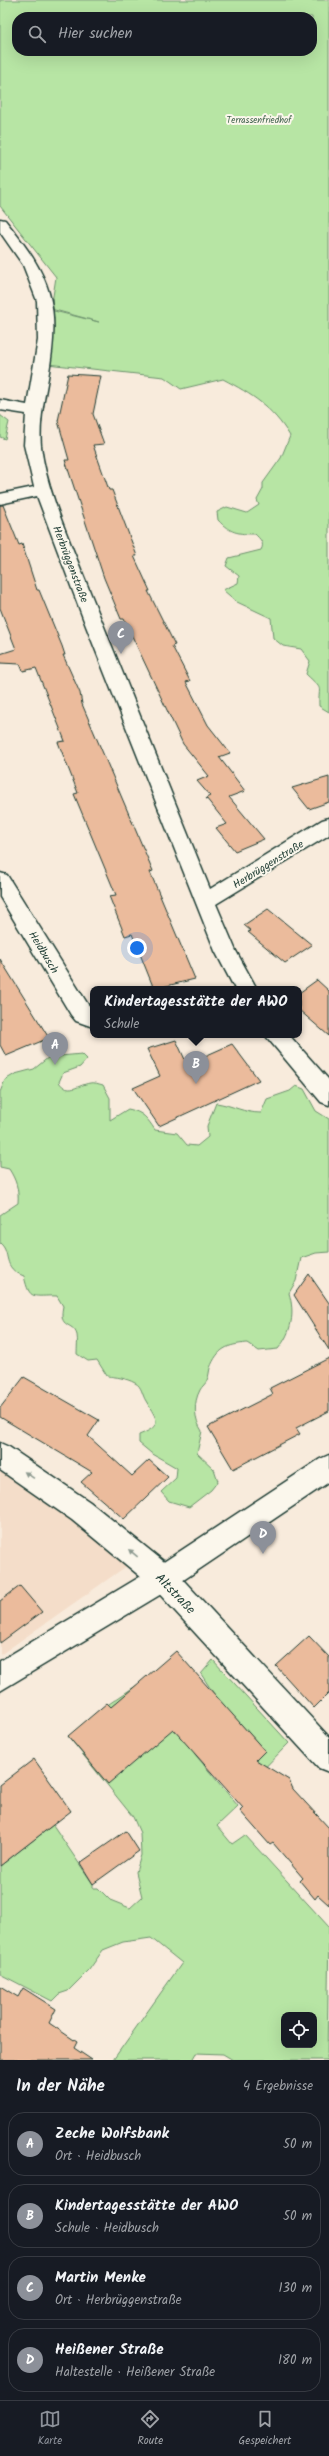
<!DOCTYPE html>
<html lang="de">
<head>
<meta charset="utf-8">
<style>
  :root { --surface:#171b24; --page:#242831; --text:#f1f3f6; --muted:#9ea1a6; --line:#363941; --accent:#8c9099 }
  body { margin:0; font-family:Kalam,sans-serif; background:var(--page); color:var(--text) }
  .controls { position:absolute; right:12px; bottom:12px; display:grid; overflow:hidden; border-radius:8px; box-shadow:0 4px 16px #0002 }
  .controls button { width:36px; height:36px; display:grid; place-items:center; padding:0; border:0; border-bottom:1px solid var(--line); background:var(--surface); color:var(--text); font:20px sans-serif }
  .you { position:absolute; left:137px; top:948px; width:14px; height:14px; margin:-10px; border:3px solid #fff; border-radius:50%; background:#1a73e8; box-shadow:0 0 0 6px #1a73e833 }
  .badge { display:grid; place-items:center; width:26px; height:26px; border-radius:50%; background:var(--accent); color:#fff; font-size:13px; font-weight:700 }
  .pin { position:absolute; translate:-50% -33px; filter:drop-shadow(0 1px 2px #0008) }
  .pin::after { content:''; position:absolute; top:21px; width:14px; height:12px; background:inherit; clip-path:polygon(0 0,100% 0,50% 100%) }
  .popup { position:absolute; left:90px; top:986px; width:212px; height:52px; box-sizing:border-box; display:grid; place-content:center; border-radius:8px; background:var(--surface); filter:drop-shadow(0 1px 3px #0005); font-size:13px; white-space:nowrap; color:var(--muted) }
  .popup b { font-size:15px; color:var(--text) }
  .popup::after { content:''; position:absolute; left:50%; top:100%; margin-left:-8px; border:8px solid transparent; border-top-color:var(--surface) }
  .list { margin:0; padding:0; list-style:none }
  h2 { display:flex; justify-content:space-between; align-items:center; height:52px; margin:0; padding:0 16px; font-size:17px }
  h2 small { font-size:13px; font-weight:400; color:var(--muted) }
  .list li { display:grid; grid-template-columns:26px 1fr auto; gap:12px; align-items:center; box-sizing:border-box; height:64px; margin:0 8px 8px; padding:0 8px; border:1px solid var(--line); border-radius:16px }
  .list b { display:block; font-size:15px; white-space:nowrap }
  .list p { margin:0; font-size:13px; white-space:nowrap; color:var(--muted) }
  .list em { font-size:13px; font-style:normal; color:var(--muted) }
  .icon { flex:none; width:22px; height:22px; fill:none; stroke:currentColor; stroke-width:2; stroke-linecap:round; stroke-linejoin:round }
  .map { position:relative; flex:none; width:329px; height:2060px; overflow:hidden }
  .search { position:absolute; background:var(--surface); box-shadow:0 4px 16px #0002; left:12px; right:12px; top:12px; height:44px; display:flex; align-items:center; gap:10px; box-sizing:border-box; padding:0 14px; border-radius:16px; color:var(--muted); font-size:15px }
  .sheet { height:340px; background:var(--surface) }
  nav { display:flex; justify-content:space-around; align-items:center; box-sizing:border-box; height:56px; border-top:1px solid var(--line); background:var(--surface); font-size:11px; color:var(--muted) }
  nav a { display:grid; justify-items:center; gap:2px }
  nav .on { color:var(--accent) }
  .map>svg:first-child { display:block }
</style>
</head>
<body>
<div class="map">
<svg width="329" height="2060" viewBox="0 0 329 2060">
  <rect width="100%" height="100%" fill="#f8ebdc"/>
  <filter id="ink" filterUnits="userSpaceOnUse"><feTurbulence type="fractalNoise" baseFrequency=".025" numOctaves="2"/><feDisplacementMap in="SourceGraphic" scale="8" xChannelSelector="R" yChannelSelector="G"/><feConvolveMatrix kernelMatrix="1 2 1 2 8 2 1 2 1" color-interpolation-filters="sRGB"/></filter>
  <g filter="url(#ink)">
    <path fill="#f4ddc9" d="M0,1463L131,1563L0,1655Z"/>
    <g fill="#b7e5a4" stroke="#6b916c" fill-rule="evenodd">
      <path d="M0,0H329V712L319,706C318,684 325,692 306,674L310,661L301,649L283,646L273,638L271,618L237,602L223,590L238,583L239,576L226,566L229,558L261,550C265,543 260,539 255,534C238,534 230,533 218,520L217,512L227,507L247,513L259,505L257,500L263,489V483L281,458L290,436C272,407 253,395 223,379L181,389L164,377L47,364L50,310L99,322L51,309L56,277L0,206ZM17,17H312V51H17Z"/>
      <path d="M0,415L9,422L5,439L0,437Z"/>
      <path d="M82,1054L87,1059L80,1067L63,1073L59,1082C69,1096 77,1085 90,1083C94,1082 99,1084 103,1085L110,1098V1120L128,1109C143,1112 147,1118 155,1130L177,1133L187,1145L197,1146L208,1137L207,1126L216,1103C232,1105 244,1113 261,1113L267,1099L290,1091L296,1086L304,1089L316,1111L329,1119V1252L316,1253L301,1258L296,1281L289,1293C295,1313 292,1332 278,1349L259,1351L247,1343C227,1345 218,1348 210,1368C209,1372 209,1376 207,1380C206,1384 202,1386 200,1390C193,1403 194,1419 202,1431L197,1453L214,1469L218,1481L211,1490L189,1507L169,1501L161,1492L176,1478L177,1468L151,1453L139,1443V1435C164,1425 157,1420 146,1401C142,1395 142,1386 135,1383C126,1378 116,1377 107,1376L97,1360L88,1361L77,1354C77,1348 78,1340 77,1335C73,1321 58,1330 63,1306L57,1296C33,1295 30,1302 24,1276C1,1268 12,1253 0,1243V1215L18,1203C19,1189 16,1180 9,1169L0,1167V1092L5,1080L15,1074L34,1069L49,1057Z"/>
      <path d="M213,1660L289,1743L242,1791L232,1782L265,1751L234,1717L194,1753L238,1806L217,1826L232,1844L245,1835L329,1927L327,2060H233L223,2054L196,2053L192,2060H113L182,1963L151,1938L123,1942L103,1950L89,1970L68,1991L59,1994L52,2001L0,1974V1866L53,1825L93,1884V1888H98L110,1900L130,1908L142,1897L136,1872L141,1855L140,1833L133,1817L68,1736L108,1781L106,1706L137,1685L214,1694L201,1674ZM284,2015H314V2045H284Z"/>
    </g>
    <g fill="#ebbb9c" stroke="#1f3d34">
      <path d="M68,374L101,376L93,414L104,444L93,445L109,490H112L137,556H134L150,591H148L175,645L172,646L190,681L186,682L208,725L230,753L219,757L245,791L229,797L264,839L235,851L216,828L227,824L206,798L210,796L197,781L209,776L183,744L124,619H121L104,578L65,460H69L58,421Z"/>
      <path d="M0,505H3L19,545L22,544L37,590H39L62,646L65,655H63L80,693L82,704L153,871L150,872L195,979L154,989L132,934L125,936L109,896L116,895L74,794L78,793L58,742L65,741L36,668L23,671L20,664L0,663V654L16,649L0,608Z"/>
      <path d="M329,777V802L309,809L292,788Z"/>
      <path d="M268,909L312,945L285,963L248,932L251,931L244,925Z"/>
      <path d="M0,959L49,1038L6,1056L0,1045Z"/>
      <path d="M317,980L329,991V1036L299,1010V993Z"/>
      <path d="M176,1040L187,1064L232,1044L259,1080L159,1126L133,1088L160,1076L147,1049Z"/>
      <path d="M309,1274L329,1303V1350L294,1295Z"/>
      <path d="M329,1358V1411L296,1428L300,1434L233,1469L208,1427L273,1394L270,1388Z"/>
      <path d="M24,1377L99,1420L88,1436L132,1476L149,1460L168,1477L124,1519L81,1482L92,1472L0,1417V1408Z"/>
      <path d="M20,1586L42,1612L0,1643V1601Z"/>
      <path d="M309,1636L329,1657V1693L314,1708L276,1666Z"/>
      <path d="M176,1651L265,1751L256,1760L289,1780L293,1789L329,1828V1905L318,1895L315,1899L300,1881L303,1878L273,1843L270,1845L240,1811L243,1808L173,1729L108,1784L68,1736L107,1703L111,1707Z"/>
      <path d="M34,1759L71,1811L0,1866V1785Z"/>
      <path d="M126,1831L139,1851L93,1884L80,1863Z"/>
      <path d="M0,1986L18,1997L23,1988L56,2009L49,2023L77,2042L74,2048L92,2060H0Z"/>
    </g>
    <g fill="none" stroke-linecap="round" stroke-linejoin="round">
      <g stroke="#1f3d34" stroke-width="3">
        <g id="street">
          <path d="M0,219L5,220C52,278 61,304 48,378C44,400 39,423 41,446C46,491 73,548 90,592C130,691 170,790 210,889L322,820L329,818V835L216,904L236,951L257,989H235L215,951L86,626L37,496L0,504V494L34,487L24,445L26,414L0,410V400L27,405L38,340L37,301L23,265L0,232Z"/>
          <path d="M0,873L7,875L87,1003L93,1010V1027L76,1021L71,1015L0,897Z"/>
          <path d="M265,1035H289L329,1080V1105L321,1102Z"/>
          <path d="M0,1443L9,1447L90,1502L173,1569L329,1737V1772L319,1768L153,1587L72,1520L0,1470Z"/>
        </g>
      </g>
      <g stroke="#1f3d34" stroke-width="3">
        <path id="secondary" d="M329,1455V1482L173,1587L0,1691V1661L153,1569L320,1459Z"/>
      </g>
      <use href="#street" fill="#fbf7ec" fill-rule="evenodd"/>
      <use href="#secondary" fill="#fbf7ec" fill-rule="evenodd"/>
    </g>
    <defs><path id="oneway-solid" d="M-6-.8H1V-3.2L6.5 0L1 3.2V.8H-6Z"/></defs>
    <g fill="#8d9a90">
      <use href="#oneway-solid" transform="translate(29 1475) rotate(-146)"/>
      <use href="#oneway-solid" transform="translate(133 1553) rotate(-141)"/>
    </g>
  </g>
  <g text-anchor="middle" stroke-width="4" stroke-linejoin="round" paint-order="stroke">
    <g font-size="9" fill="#3d5f4a" stroke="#fbf7ec">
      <text x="259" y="123">Terrassenfriedhof</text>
    </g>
    <g font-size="11" fill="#1f3d34" stroke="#fbf7ec">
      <text transform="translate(71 564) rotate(69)" y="4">Herbrüggenstraße</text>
      <text transform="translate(268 864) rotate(-32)" y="4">Herbrüggenstraße</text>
      <text transform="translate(44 952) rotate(59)" y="4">Heidbusch</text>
    </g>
    <g font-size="13" fill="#1f3d34" stroke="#fbf7ec">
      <text transform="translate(176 1593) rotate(46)" y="5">Altstraße</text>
    </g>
  </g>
</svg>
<div class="controls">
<button><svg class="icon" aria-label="locate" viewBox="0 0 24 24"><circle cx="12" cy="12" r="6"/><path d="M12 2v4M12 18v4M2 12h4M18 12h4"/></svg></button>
</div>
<div class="you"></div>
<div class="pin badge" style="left:55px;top:1065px">A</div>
<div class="pin badge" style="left:196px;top:1084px">B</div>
<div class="popup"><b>Kindertagesstätte der AWO</b>Schule</div>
<div class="pin badge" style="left:121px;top:654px">C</div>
<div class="pin badge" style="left:263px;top:1554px">D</div>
<div class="search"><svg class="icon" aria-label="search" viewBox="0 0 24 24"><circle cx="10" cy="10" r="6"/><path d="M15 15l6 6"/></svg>Hier suchen</div>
</div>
<section class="sheet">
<h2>In der Nähe<small>4 Ergebnisse</small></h2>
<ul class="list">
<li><span class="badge">A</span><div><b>Zeche Wolfsbank</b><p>Ort · Heidbusch</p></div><em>50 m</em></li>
<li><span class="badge">B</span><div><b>Kindertagesstätte der AWO</b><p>Schule · Heidbusch</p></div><em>50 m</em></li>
<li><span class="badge">C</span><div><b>Martin Menke</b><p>Ort · Herbrüggenstraße</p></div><em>130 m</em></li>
<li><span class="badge">D</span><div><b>Heißener Straße</b><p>Haltestelle · Heißener Straße</p></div><em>180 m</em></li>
</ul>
</section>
<nav>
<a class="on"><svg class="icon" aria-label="map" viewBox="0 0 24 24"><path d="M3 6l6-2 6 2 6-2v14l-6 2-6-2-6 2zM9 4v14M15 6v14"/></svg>Karte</a>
<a><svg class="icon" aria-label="directions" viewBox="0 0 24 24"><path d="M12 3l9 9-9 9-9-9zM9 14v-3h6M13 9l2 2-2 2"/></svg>Route</a>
<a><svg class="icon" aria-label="saved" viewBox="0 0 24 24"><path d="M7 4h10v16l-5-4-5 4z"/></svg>Gespeichert</a>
</nav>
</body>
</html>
